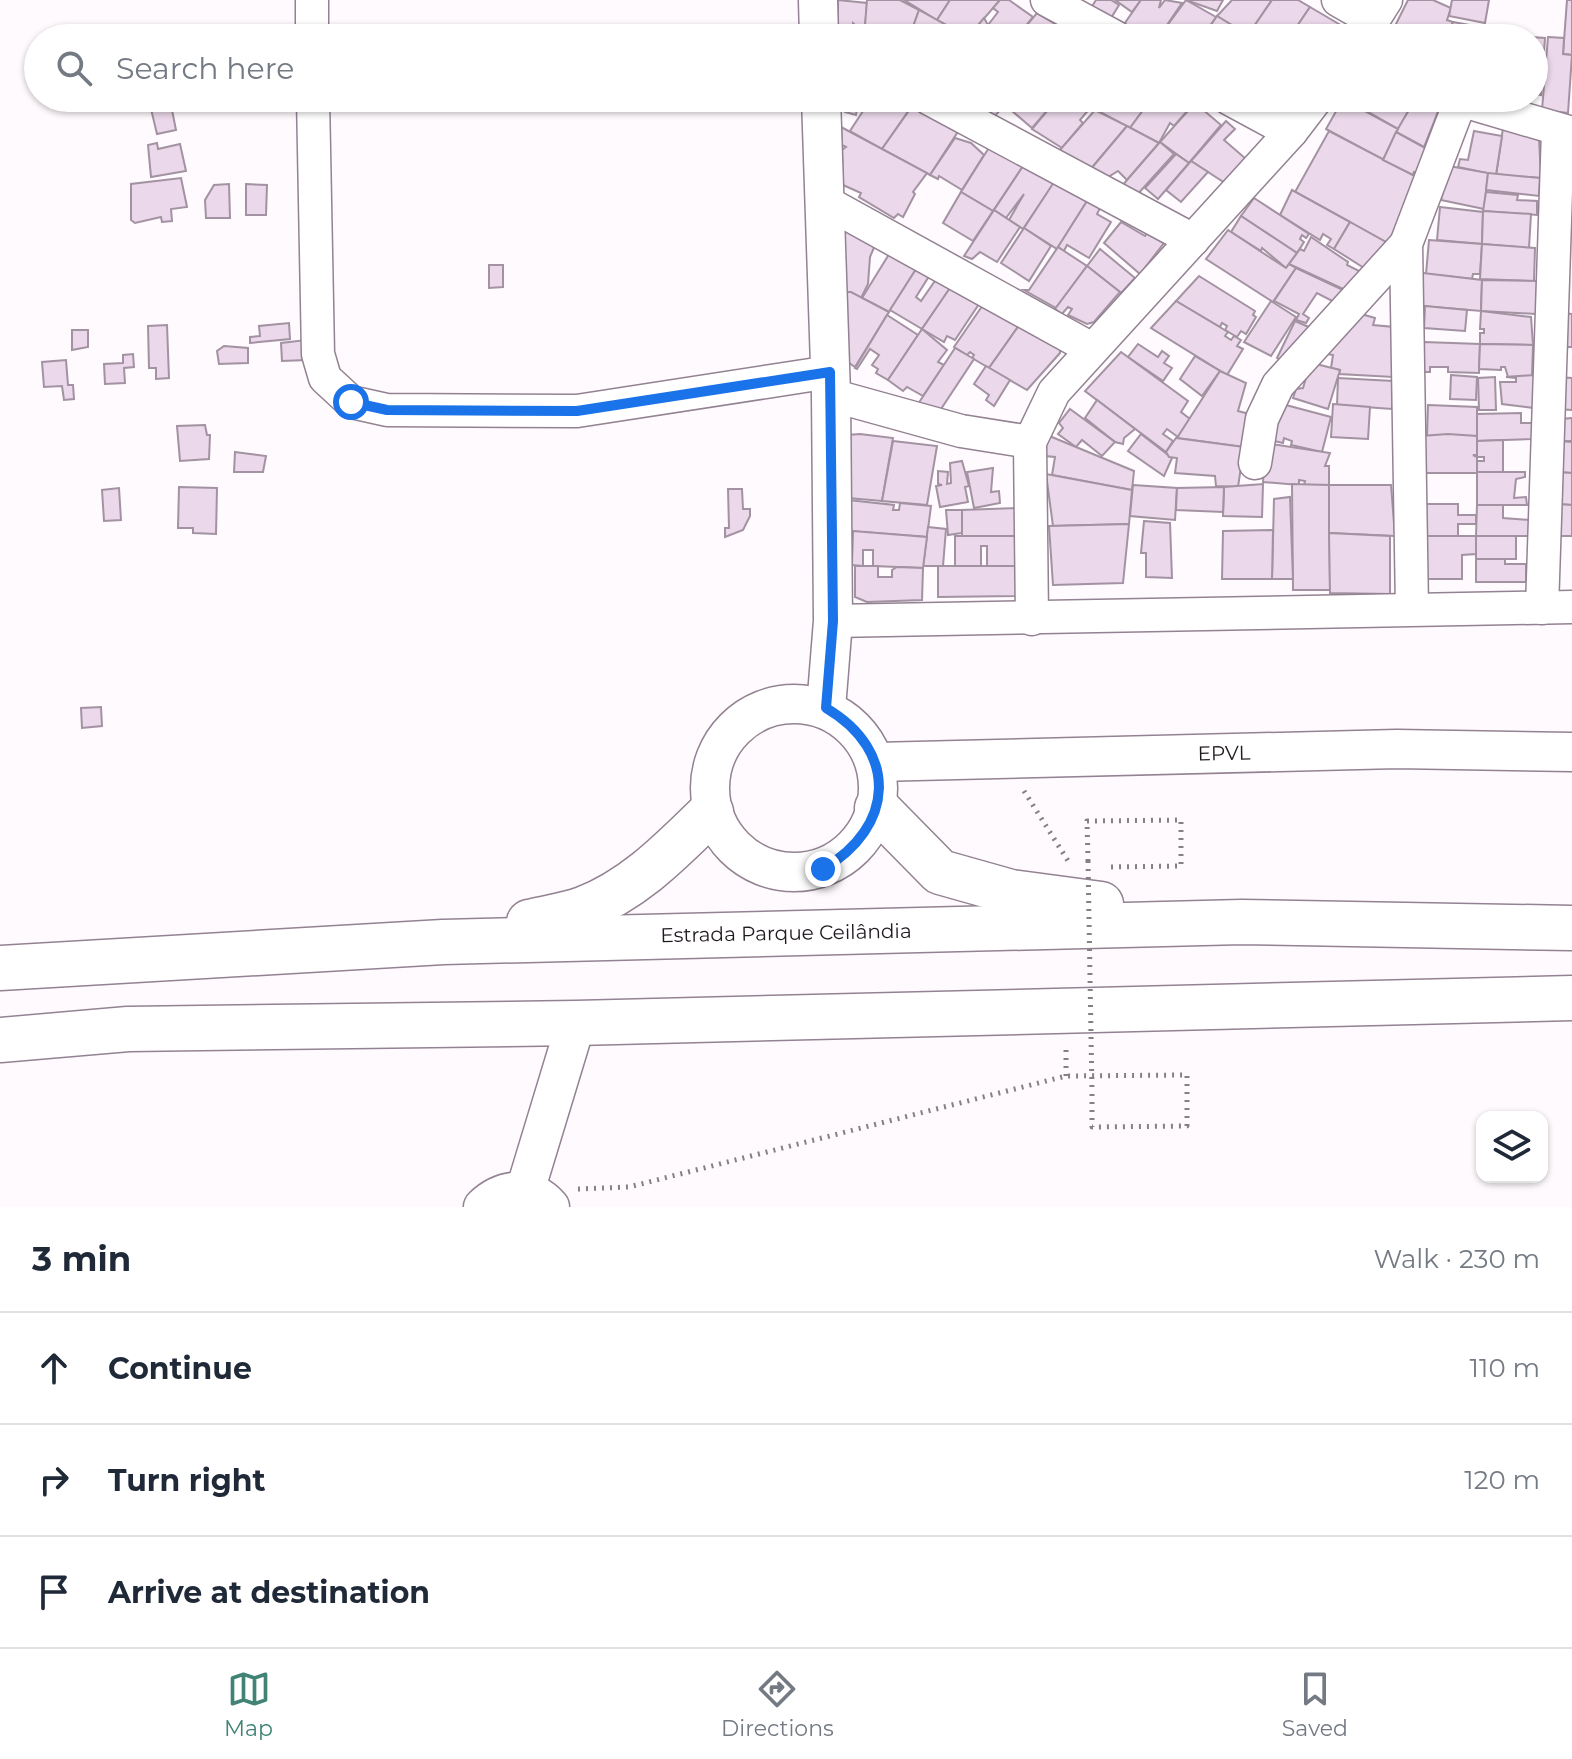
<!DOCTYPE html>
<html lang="en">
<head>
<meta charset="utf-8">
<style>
  :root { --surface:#fff; --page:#f6f6f7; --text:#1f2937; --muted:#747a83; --line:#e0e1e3; --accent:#418476 }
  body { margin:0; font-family:Montserrat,sans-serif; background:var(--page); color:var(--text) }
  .controls { position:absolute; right:24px; bottom:24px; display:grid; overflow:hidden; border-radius:16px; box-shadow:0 2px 6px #0004 }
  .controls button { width:72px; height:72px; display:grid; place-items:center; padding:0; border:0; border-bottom:2px solid var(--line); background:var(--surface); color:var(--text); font:40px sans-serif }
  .stop { position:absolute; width:24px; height:24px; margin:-18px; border:6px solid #1a73e8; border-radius:50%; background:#fff }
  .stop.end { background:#1a73e8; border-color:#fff; box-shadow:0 2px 8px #0008 }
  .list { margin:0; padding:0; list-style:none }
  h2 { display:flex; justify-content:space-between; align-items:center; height:104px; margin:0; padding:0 32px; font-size:34px }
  h2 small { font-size:26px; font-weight:400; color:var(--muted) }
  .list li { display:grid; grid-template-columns:52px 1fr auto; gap:24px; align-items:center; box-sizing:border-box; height:112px; padding:0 32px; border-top:2px solid var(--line) }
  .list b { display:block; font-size:30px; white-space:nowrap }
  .list em { font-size:26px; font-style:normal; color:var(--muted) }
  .icon { flex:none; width:44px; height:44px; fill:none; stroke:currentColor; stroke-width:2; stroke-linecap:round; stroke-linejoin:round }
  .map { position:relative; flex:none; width:1572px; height:1207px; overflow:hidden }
  .search { position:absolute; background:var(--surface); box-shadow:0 2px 6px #0004; left:24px; right:24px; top:24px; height:88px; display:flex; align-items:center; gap:20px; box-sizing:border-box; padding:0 28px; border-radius:44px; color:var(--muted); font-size:30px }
  .sheet { height:440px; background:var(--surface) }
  nav { display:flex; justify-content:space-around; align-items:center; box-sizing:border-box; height:112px; border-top:2px solid var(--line); background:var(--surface); font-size:22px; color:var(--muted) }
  nav a { display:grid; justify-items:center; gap:4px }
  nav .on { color:var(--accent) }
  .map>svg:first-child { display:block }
</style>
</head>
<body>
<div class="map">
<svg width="1572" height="1207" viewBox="0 0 1572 1207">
  <rect width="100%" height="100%" fill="#fefafe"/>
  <g fill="#ebd8ea" stroke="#a392a2" stroke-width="2">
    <path d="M838,0L867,3L864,38H855L857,27L853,23L851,37L838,30Z"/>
    <path d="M867,0H900L919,10L909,38H864Z"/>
    <path d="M904,0H950L937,20Z"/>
    <path d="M950,0H1000L968,37L937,20Z"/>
    <path d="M1000,0H1009L1033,17L1016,38L968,37L984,18L988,25L998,12L993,8Z"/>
    <path d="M1096,0H1111L1119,5L1108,23L1089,11Z"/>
    <path d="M1115,0H1141L1132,12Z"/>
    <path d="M1141,0H1161L1159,8L1165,0L1182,3L1158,38H1134L1120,30Z"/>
    <path d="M1186,0L1216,17L1202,38H1158Z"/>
    <path d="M1186,0H1223L1217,11Z"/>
    <path d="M1232,0H1272L1248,35L1217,16Z"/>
    <path d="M1272,0H1298L1310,7L1289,38H1254L1248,35Z"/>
    <path d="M1408,0H1433L1451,8L1447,20L1453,22L1445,36L1448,38H1389Z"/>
    <path d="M1452,0H1489L1485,23L1449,16Z"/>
    <path d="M1567,0H1572V55L1563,54Z"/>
    <path d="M1310,7L1344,27L1337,38H1289Z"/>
    <path d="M919,10L964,35L909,38Z"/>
    <path d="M1037,13L1068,32L1062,38H1016Z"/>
    <path d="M1217,16L1248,35L1202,38Z"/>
    <path d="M1453,22L1481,27L1479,38H1448Z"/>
    <path d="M1502,26L1518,28L1517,35L1514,34L1513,38H1479L1481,27L1501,31Z"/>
    <path d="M1518,36L1545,38L1541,95L1534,94V38Z"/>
    <path d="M1548,37L1564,38L1563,54L1572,55L1568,113L1542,110Z"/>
    <path d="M846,98H894L909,110L882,149L850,131L863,111L857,109L856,115L845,112Z"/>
    <path d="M966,98H1011L994,117Z"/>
    <path d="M1011,98H1058L1032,128L1005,105Z"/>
    <path d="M1058,98L1080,100L1091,107L1080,120L1083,123L1062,148L1032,129Z"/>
    <path d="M1077,98H1108L1100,112Z"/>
    <path d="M1108,98H1152L1130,128L1100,112Z"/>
    <path d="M1152,98L1196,101L1174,126L1170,123L1159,143L1130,128Z"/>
    <path d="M1247,98H1295L1286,114Z"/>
    <path d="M1344,98H1416L1398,129Z"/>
    <path d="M1416,98L1439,109L1424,147L1396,132Z"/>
    <path d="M1343,99L1398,129L1383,160L1326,129Z"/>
    <path d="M1195,103L1221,125L1189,163L1160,142Z"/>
    <path d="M171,105L176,130L157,134L151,109Z"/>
    <path d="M913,105L959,130L930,175L882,149Z"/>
    <path d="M1095,110L1127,126L1089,171L1059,151Z"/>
    <path d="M1226,121L1235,129L1224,140L1246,159L1225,183L1191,161Z"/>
    <path d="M1127,126L1159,143L1127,180L1118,171L1105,179L1090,170Z"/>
    <path d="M841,127L927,173L913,192L915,194L903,217L898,214L894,218L859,197L861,193L843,185L842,150L846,147L842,145Z"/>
    <path d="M1503,128L1539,138L1541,178L1496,175Z"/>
    <path d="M1329,131L1417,177L1391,245L1295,192Z"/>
    <path d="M1474,131L1502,136L1496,175L1458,167L1460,159L1468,160Z"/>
    <path d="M1396,132L1427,149L1418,174L1414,172L1413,175L1383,160Z"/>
    <path d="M955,138L971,143L984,155L962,190L939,176L938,179L930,175Z"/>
    <path d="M1160,142L1174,154L1136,196L1121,187Z"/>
    <path d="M157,143L158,149L180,144L186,171L151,177L148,145Z"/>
    <path d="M990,146L1024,165L993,211L961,192Z"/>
    <path d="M1176,154L1189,163L1158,199L1145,188Z"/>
    <path d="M1191,161L1208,172L1181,202L1166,190Z"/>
    <path d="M1025,163L1054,183L1023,229L1009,220L1024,194L1006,218L994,210Z"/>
    <path d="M1449,166L1488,173L1484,209L1441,200Z"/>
    <path d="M1488,173L1540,178L1539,196L1486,190Z"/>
    <path d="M181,178L187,207L171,209L172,221L162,222L161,217L135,223L131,220V184Z"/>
    <path d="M1056,179L1089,198L1057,249L1024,228Z"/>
    <path d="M229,184L230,218H206L205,200L214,185Z"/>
    <path d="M246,184L267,185L266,215H246Z"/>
    <path d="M1292,190L1350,222L1334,249L1327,245L1331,239L1323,234L1320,240L1280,215Z"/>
    <path d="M961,192L993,211L973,241L943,223Z"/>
    <path d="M1486,192L1518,195L1517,200L1537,201V215L1483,211Z"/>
    <path d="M1254,198L1309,234L1306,238L1302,235L1300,239L1304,242L1297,253L1241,216Z"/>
    <path d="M1087,201L1100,208L1097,214L1111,222L1089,258L1067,245L1064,251L1058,247Z"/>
    <path d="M1440,207L1483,212L1482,244L1437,240Z"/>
    <path d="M994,210L1020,227L997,262L980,252L972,259L964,256Z"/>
    <path d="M1483,211L1531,214L1529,248L1482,244Z"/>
    <path d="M1241,216L1297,253L1286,268L1262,248L1261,251L1231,232Z"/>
    <path d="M1121,222L1145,236L1148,232L1164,243L1140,274L1104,243Z"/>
    <path d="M1350,222L1393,246L1372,273L1334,249Z"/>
    <path d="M1024,228L1051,246L1029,281L1001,263Z"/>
    <path d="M1228,230L1286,268L1289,264L1296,268L1273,302L1206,259Z"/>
    <path d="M843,231H855L876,243L870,257L868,284L861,298L842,292Z"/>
    <path d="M1311,237L1348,262L1347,265L1365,274L1354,294L1289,264L1300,249L1304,251Z"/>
    <path d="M1429,240L1482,244L1480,274H1473L1472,279L1426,274Z"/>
    <path d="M1482,244L1535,248L1534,281L1480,279Z"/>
    <path d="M1058,247L1087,266L1056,308L1024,290H1029Z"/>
    <path d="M1100,249L1135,278L1121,293L1087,266Z"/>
    <path d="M891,251L918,266L889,312L862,298Z"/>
    <path d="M489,265H503V287L489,288Z"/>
    <path d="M918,266L931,273L916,297L921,301L939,275L953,284L922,329L890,310Z"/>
    <path d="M1087,266L1120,292L1094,322L1087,324L1068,315L1072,309L1068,307L1062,314L1055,309Z"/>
    <path d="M1296,268L1343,290L1336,303L1317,293L1303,314L1309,318L1306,323L1296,320L1299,314L1274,301Z"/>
    <path d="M1423,273L1482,280L1481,311L1422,306Z"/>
    <path d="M1199,276L1255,311L1253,315L1256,317L1246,334L1241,331L1237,337L1225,330L1227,326L1222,323L1220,327L1176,301Z"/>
    <path d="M1482,280L1537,281L1536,314L1481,311Z"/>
    <path d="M952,285L979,304L955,340L947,336L944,342L922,329Z"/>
    <path d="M843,292H851L889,312L855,367L845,360Z"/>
    <path d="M1176,301L1228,332L1225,336L1231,340L1234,336L1241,340L1237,346L1243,349L1227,375L1151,328Z"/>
    <path d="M1271,301L1296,317L1271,356L1244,342Z"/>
    <path d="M985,302L1020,324L989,368L972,358L974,355L970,352L967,355L954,347Z"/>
    <path d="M1425,306L1467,310L1465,331L1424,328Z"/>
    <path d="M1481,311L1531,317L1533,345L1480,344V333H1484V329H1480Z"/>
    <path d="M1562,313L1572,314V347H1560Z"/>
    <path d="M1361,314L1375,318L1373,325L1394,327L1393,377L1339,374L1340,370L1331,368L1333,355L1327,354Z"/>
    <path d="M887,315L918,335L888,380L876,373L878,369L872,365L879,355L870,349L857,369L855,368Z"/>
    <path d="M1295,321L1311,328L1283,362L1277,358Z"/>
    <path d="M289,323L290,339L250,343V337L260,336L259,326Z"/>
    <path d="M1020,324L1060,349V353L1027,390L989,368Z"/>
    <path d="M167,325L169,378L156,379V368H149L148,326Z"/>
    <path d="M922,329L947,350L938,362L944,365L923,396L907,387L903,391L888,380Z"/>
    <path d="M72,330H88V347L72,350Z"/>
    <path d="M306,340L307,360L282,361L281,343Z"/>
    <path d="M1424,342L1480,344L1479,373L1448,372V367H1430V372H1424Z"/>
    <path d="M1138,344L1158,357L1162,351L1169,356L1164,363L1172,368L1163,381L1128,357Z"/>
    <path d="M1480,344L1533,345L1532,376L1508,377L1505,367H1501V370L1479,369Z"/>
    <path d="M224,346L248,348V363L219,364L217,351Z"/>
    <path d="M955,348L974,359L939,412L918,404Z"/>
    <path d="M1121,352L1188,401L1181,412L1190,419L1178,437L1167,429L1163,434L1173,441L1166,452L1085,391Z"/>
    <path d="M133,354L134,367L124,368L125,383L105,384L104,364L123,363V355Z"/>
    <path d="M1195,356L1220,371L1202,396L1180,379Z"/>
    <path d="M66,360L68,385H73L74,399L64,400L62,386L44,387L42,362Z"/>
    <path d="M1316,364L1340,370L1328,409L1293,398L1296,389L1303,388L1306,378L1303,377Z"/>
    <path d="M986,366L1010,380L994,406L986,400L989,395L974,384Z"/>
    <path d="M1220,371L1246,383L1238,411L1253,415L1244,447L1177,438Z"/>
    <path d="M1451,375L1477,377L1476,400L1450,399Z"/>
    <path d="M1534,375V408L1502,404L1500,382H1516V378L1506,377Z"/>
    <path d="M1495,377L1496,410H1479L1478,378Z"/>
    <path d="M1559,377L1572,378V410L1558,409Z"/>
    <path d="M1338,378L1393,381L1392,409L1337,405Z"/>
    <path d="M1097,400L1135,429L1124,438L1123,444L1115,442L1085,418Z"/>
    <path d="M1282,404L1331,417L1322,452L1291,445L1292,441L1284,438L1283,443L1266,439Z"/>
    <path d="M1333,404L1370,407L1368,439L1331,437Z"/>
    <path d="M1428,405L1477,407V436H1427Z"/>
    <path d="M1070,409L1115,442L1102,456L1082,440L1076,447L1058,434L1063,428L1059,423Z"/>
    <path d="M1521,413V423H1533V439L1477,441V414Z"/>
    <path d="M1572,418V441H1561V419Z"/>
    <path d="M205,425L207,435H210L209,459L180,461L177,426Z"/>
    <path d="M860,434L893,438L882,501L848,498L847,435Z"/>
    <path d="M1141,434L1172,458L1164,476L1128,451Z"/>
    <path d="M1448,434L1477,436V455H1473L1477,457V473H1422L1421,436Z"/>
    <path d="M1047,435L1134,471L1132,490L1052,475L1055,457L1045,456Z"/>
    <path d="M1176,438L1244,447L1238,487L1216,486L1215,476L1175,473L1177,458L1169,457L1166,452Z"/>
    <path d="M1503,440V472H1477V461H1484V457H1477V441Z"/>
    <path d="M893,441L937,446L927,505L882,501Z"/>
    <path d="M1558,441L1572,442V473L1556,472Z"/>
    <path d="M1265,443L1330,453L1325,466H1329V485H1304L1305,481L1299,480V485L1263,482Z"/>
    <path d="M235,452L266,456L263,472H234Z"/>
    <path d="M962,461L969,486L965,487L968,502L940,507L936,486L942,485L938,484V471L948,472L947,484L951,483L950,463Z"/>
    <path d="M993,468L991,492L999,491L1000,503L974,508L967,472Z"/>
    <path d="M1477,472H1525V477L1516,479L1514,498L1526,497L1527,505H1477Z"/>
    <path d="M1556,472L1572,473V505L1556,504Z"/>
    <path d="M1046,474L1132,490L1129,524L1053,526Z"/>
    <path d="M1263,484L1262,517L1223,516L1224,487Z"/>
    <path d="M1292,484L1329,485L1330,590H1293Z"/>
    <path d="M1133,485L1177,488L1175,520L1130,516Z"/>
    <path d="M1329,485H1391L1395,536L1329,533Z"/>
    <path d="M179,487L217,488L216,534L193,533V528H178Z"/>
    <path d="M1224,487L1223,512L1176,510L1177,488Z"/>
    <path d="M119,488L121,520L104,521L102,490Z"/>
    <path d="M728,489H742L743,509H750V516L743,530L725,537V528H729Z"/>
    <path d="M1290,497L1293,579H1272L1274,499Z"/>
    <path d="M848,500L894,505L893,510H899L900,503L931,506L927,537L848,531Z"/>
    <path d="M1422,504H1458V515H1476V524H1458V536H1422Z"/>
    <path d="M1557,504L1572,505V536H1557Z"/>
    <path d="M1477,505H1503V518L1529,520V536H1476Z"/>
    <path d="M1017,508L1018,536H962V510Z"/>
    <path d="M946,510H962V533L948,535Z"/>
    <path d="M1144,521L1170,523L1172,578L1146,577V553H1141Z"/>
    <path d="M1129,524L1123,583L1053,585L1049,526Z"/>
    <path d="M928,527L946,529L943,566H923Z"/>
    <path d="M1273,530L1272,579H1222L1223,531Z"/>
    <path d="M853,531L927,537L923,568L873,566V550H863V566L852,565Z"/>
    <path d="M1329,533L1390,536V594L1330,593Z"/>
    <path d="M955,536H1018L1017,566H987V546H981V566H955Z"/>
    <path d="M1423,536H1476V554L1462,555V579H1422Z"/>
    <rect x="1476" y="536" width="40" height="23"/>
    <path d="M1476,559H1505V564H1526V582H1476Z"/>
    <path d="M855,566H878V577H892V570L897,567L923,568L922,600L867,602L855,597Z"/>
    <path d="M938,566H1017L1016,596L938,597Z"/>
    <path d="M101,707L102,726L82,728L81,708Z"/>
  </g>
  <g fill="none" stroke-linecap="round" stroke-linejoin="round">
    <g stroke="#938292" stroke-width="35">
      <g id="minor">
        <path d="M312,0V38"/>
        <path d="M1047,0L1117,38"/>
        <path d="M1338,0L1373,20"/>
        <path d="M1362,38L1386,0"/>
        <path d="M313,98L318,354L325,378L351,402L387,410L577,411L830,372"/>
        <path d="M928,98L1193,240"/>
        <path d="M1228,98L1291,132"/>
        <path d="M1453,98L1572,133"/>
        <path d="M824,201L1092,349"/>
        <path d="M831,395L961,431L1030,442"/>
        <path d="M1255,463L1262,419L1278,385L1406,244"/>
        <path d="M1542,608L1558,131"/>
        <path d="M1412,609L1406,244L1460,102"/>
        <path d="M1032,619L1030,442L1054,392L1291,132L1317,98"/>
        <path d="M833,621L1572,607"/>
      </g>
    </g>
    <g stroke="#938292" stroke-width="41">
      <g id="tertiary">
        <path d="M818,0L819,38"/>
        <path d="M821,98L831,395L833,621L826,708"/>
        <circle cx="794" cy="788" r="84"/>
        <path d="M876,762L1397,749L1572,752"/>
        <path d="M525,1191L576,1023"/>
        <path d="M483,1207C503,1188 531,1185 550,1207"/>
      </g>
    </g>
    <g stroke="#938292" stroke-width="47">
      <g id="motorway">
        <path d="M877,808L940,872L1011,892L1101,904"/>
        <path d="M529,922C546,918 566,915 583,909C634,890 672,850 711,812"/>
        <path d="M0,968L443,942L1242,922L1572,928"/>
        <path d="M0,1040L128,1029L576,1023L1572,998"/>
      </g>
    </g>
    <g stroke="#858085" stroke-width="5" stroke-dasharray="2 6" stroke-linecap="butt">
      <path d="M1024,791L1070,864"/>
      <path d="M1088,861L1087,821L1181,820V866L1110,867"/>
      <path d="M1066,1076V1050H1070"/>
      <path d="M578,1189L629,1187L1066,1076L1187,1075V1126L1092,1127V1092"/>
    </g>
    <use href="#minor" stroke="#fff" stroke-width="32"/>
    <use href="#tertiary" stroke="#fff" stroke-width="38"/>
    <use href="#motorway" stroke="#fff" stroke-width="44"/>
    <path stroke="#858085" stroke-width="5" stroke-dasharray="2 6" stroke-linecap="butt" d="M1088,861L1092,1092"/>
  </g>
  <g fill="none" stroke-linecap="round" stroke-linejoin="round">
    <path stroke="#1a73e8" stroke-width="10" d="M351,402L387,410L577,411L830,372L833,621L826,708C899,751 895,827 823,869"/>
  </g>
  <g text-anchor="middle" stroke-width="6" stroke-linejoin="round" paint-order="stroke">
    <g font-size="20" fill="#201a20" stroke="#fff">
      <text transform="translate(1224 753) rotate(-1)" y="7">EPVL</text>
      <text transform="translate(786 933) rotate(-1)" y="7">Estrada Parque Ceilândia</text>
    </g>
  </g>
</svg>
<div class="controls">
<button><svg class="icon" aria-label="layers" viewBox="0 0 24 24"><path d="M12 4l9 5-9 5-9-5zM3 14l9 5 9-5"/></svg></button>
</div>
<div class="stop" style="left:351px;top:402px"></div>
<div class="stop end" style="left:823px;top:869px"></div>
<div class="search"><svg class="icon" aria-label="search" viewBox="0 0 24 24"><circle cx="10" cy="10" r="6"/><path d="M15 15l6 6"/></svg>Search here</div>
</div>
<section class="sheet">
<h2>3 min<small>Walk · 230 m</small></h2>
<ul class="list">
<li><svg class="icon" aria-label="ahead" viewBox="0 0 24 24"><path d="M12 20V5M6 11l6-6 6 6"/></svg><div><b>Continue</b></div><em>110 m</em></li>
<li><svg class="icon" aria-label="right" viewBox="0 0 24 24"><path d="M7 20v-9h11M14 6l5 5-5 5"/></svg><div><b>Turn right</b></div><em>120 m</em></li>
<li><svg class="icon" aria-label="arrive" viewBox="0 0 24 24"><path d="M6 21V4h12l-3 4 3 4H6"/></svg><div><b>Arrive at destination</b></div></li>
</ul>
</section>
<nav>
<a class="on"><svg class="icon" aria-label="map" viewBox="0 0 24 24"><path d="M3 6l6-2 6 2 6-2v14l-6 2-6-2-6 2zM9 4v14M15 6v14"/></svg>Map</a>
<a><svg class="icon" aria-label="directions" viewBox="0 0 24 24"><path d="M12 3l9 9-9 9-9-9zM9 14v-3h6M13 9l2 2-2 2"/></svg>Directions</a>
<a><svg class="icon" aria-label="saved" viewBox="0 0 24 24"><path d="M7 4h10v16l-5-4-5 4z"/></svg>Saved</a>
</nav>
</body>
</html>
